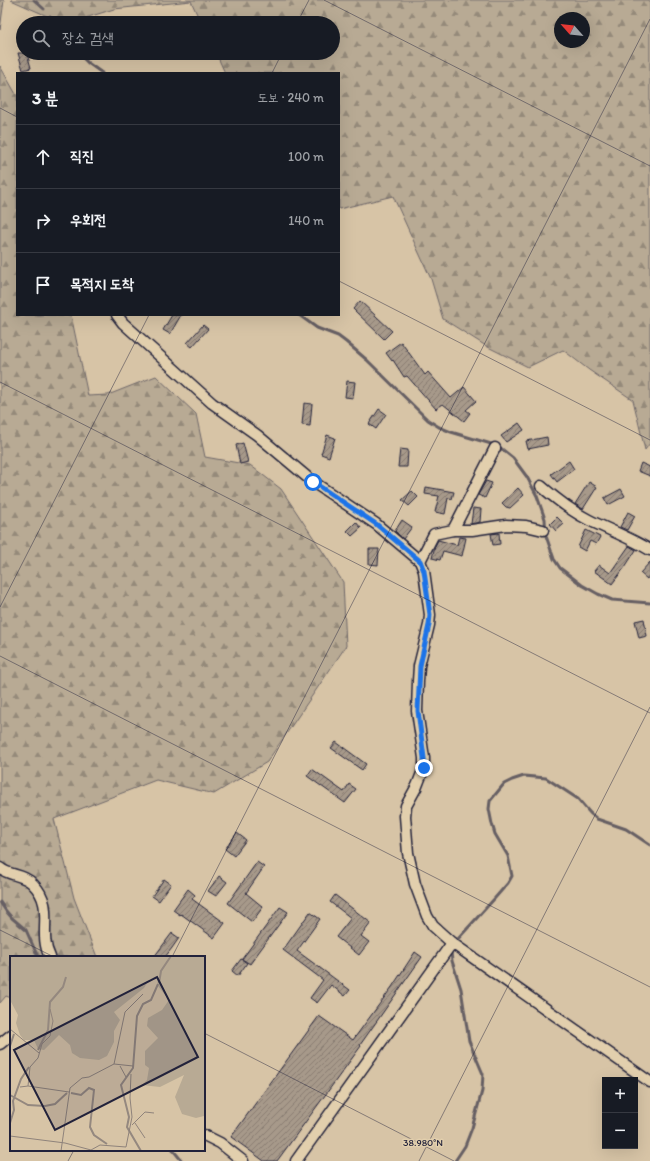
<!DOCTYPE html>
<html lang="ko">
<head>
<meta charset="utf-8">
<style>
  :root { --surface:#171b24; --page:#242831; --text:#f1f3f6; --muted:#9ea1a6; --line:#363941 }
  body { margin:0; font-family:Itim,"Poor Story",sans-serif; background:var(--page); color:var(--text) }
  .controls { position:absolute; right:12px; bottom:12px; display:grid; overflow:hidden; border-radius:0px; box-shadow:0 4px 16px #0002 }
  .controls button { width:36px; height:36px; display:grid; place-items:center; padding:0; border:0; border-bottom:1px solid var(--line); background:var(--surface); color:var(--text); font:20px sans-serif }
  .compass { position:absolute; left:554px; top:12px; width:36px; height:36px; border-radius:50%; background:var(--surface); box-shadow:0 4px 16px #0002; rotate:297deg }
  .stop { position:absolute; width:12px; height:12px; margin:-9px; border:3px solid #1a73e8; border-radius:50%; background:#fff }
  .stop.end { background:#1a73e8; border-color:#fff; box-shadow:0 1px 4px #0008 }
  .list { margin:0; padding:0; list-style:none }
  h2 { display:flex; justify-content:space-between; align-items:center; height:52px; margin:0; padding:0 16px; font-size:17px }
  h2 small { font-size:13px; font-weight:400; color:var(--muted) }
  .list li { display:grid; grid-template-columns:26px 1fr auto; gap:12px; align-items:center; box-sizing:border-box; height:64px; padding:0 16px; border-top:1px solid var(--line) }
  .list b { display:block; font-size:15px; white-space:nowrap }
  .list em { font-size:13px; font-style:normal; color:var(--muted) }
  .icon { flex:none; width:22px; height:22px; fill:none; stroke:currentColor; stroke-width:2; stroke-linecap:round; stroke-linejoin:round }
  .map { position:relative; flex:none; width:650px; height:1161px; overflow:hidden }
  .search { position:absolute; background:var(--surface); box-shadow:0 4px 16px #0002; left:16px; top:16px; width:324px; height:44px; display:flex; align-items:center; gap:10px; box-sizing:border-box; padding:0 14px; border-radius:22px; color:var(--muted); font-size:15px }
  .panel { position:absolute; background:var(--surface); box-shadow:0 4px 16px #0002; left:16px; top:72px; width:324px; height:244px; border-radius:0px }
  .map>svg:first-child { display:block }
</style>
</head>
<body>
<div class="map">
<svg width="650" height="1161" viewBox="0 0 650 1161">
  <defs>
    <pattern id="forest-firs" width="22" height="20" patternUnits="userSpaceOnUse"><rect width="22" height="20" fill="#b8aa94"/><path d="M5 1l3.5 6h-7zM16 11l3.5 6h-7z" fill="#958a7a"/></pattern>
    <pattern id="building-hatch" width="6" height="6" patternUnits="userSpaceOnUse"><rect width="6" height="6" fill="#a7998a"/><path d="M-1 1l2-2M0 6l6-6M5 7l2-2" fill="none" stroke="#887c72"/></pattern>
  </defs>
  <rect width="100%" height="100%" fill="#d7c4a6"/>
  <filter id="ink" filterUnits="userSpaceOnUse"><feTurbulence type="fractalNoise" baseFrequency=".025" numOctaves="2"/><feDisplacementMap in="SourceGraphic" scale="8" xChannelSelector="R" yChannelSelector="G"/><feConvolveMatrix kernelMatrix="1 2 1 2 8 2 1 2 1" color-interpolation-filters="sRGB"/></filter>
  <g filter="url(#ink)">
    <g fill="url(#forest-firs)" stroke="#6d6668" fill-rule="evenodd">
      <path d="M0,0H4L0,30Z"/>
      <path d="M11,0H650V443L645,450L633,400L589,370L563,350L528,367L486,346L443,319L431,279L393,196L339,209V73H225L216,53H333V23H201L191,1L114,9L69,23H63ZM560,18H584V42H560Z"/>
      <path d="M0,66L17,96V315H71L88,396L108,395L156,376L196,414L205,457L250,465L281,489L343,582L346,646L267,762L214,794L156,780L54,819L74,898L97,957H11V998L6,996L0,1003Z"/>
    </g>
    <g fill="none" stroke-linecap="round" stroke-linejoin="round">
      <g stroke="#665f64" stroke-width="3">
        <path d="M34,0L44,9"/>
        <path d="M50,16L54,23"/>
        <path d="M78,53L88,63L102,73"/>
        <path d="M299,315L317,328L338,336L346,342L367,360L428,420L439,427L451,432L498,446L513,458L527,477L537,496L545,519L546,536L554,559L560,568L582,585L598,594L612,600L650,603"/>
        <path d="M0,902L6,911L12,918L26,930L38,957"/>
        <path d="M457,940L495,898L508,883L512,876L508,856L495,834L492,824L489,809L490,801L504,784L512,780L524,776L546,778L578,799L590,813L597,819L626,829L650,845"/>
        <path d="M451,952L452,961L461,989L469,1041L483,1074L482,1091L472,1128L465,1146L455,1161"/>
        <path d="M173,1150L182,1161"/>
      </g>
    </g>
    <g fill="url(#building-hatch)" stroke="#22223b">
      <path d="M18,53H27L31,68L23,70Z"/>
      <path d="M360,301L392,331L384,339L353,309Z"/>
      <path d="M172,315H181L170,334L163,330Z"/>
      <path d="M203,325L208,329L192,347L187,343Z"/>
      <path d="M401,342L425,375L428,372L451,398L464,387L476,401L466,410L470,413L464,421L443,404L436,409L407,376L404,377L393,360L392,361L386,353Z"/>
      <path d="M347,381L355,382L353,398L345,397Z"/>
      <path d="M304,403L312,404L310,426L302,425Z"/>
      <path d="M379,409L386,414L376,429L369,424Z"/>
      <path d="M519,423L524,430L506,442L501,436Z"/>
      <path d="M327,435L335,438L329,457L321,454Z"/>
      <path d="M547,437L548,445L528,449L526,441Z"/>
      <path d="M243,443L248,462L240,464L236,445Z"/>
      <path d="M400,449L408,450L407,467H398Z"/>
      <path d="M569,461L574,469L557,482L551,474Z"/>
      <path d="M641,463L650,467V476L638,471Z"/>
      <path d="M486,481L492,483L485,498L478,495Z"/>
      <path d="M589,482L597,487L583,509L575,504Z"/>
      <path d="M426,487L454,492L452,499L448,498L445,514L435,512L439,496L425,494Z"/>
      <path d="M518,488L524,495L510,508L506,507L502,503Z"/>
      <path d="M621,489L625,496L608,505L604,498Z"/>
      <path d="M412,491L418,497L409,506L402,500Z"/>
      <path d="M473,508L481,509L480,522L471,524Z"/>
      <path d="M628,512L635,516L627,530L620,527Z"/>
      <path d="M557,517L564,524L556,531L550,524Z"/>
      <path d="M402,520L412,527L403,539L395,531Z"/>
      <path d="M356,522L361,528L352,536L347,531Z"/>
      <path d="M586,530L600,537L596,544L590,541L585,551L578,547Z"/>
      <path d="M499,533L500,544L493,545L491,534Z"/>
      <path d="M459,537L466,538L462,556L443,551L440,560L432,558L435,546L438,540L457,545Z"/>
      <path d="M629,546L636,550L625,567L612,584L594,571L599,565L610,573Z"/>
      <path d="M369,549H379L378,565L369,564Z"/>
      <path d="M650,562V575L647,579L640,573Z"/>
      <path d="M644,619L647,636L639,638L635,621Z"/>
      <path d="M336,742L366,764L362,770L331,748Z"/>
      <path d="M312,769L344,792L349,784L356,789L345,803L307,776Z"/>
      <path d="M237,833L246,840L234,856L225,849Z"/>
      <path d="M257,862L264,867L246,893L263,907L252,922L228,903Z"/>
      <path d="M219,876L227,882L216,896L208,891Z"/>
      <path d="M164,879L171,884L159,901L152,896Z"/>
      <path d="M188,889L195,895L192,899L225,923L214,938L181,914L180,915L173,910Z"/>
      <path d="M335,895L371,923L361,936L369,942L359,955L336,937L351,918L330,902Z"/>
      <path d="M280,907L288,912L250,964L242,959Z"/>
      <path d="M310,912L320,919L297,951L350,990L345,996L331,985L317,1003L310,998L323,980L283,950Z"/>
      <path d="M172,933L179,938L172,948L165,957H154Z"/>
      <path d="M415,952L422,957L360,1045L361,1046L277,1161H264L231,1137L319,1016L353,1040L392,987Z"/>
      <path d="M241,959L247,963L238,976L232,971Z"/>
    </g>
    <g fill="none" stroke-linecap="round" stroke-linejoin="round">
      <g stroke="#22223b" stroke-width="13">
        <g id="minor">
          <path d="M117,315L123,323L212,403L257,435L313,482L376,524L420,561L424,571L430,615L429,625L419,666L418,681L417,711L424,758V768L417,786L406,806L405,816L408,853L415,884L427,916L433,926L452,943L650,1082"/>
          <path d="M541,486C556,499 571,511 589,520C609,530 631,538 650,550"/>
          <path d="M453,530H472L506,525L526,526L543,530"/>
          <path d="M420,561L434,534L453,530L495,448"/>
          <path d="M0,868C9,876 24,874 33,884C56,907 37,932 50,957"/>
          <path d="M0,1044L11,1035"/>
          <path d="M204,1135L220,1143L243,1161"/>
          <path d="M296,1161L452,943"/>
        </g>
      </g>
      <use href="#minor" stroke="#e2cfad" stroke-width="10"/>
    </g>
  </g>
  <g fill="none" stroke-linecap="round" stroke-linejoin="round" filter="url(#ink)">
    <path stroke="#1a73e8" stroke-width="5" d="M313,482L376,524L420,561L424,571L430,615L429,625L420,666L418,711L424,758V768"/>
  </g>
  <path fill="none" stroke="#22223b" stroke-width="1" stroke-opacity="0.45" d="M324,0L650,166M297,23L309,0M272,73L282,53M0,108L17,117M339,281L650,440M0,382L650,713M0,607L149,315M0,656L650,987M0,930L54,957M172,957L650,19M204,1033L454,1161M68,1161L74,1150M419,1161L650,707"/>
  <g transform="translate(10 956)">
    <rect width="195" height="195" fill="#d7c4a6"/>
    <path d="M0,0H195L194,160L186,162L172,158L165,141L174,119L150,131L132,129L137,124L139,112L135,109V95L148,82L137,70L138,62L152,54L159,44L148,30L147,21L139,24L134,32L104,56L110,64L104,75V86L97,100L89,104L70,102L62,97L60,89L49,79L34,94L28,93L24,84H14L10,79L6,67L8,59L0,44Z" fill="#b8aa94"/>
    <path fill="none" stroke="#94887f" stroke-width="2" d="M149,27L151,15L161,0M0,90L4,78M28,94L38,74L40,46L53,31L56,21M61,137L71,139L79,132L84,134L80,171L84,179L97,188M0,139L18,149L35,150L45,148L57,137M0,167L4,154L3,145L11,123L19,111M131,195L117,171L119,161L111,129L123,112L127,60L133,48L141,44L148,28"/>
    <path fill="none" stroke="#8f837b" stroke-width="1" d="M0,73L29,97M104,108L123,110M110,110L116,121M18,130L20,111L28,102L32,88L40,80L43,65L40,53M10,131L18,130L59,136M125,167L135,182M122,169L135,156L144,157M0,180L55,187L81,194L90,189L116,191L122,161L120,142L121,118M51,195L60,132L72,122L79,121L104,108L115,56L133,38"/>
    <path fill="#22223b" fill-opacity="0.15" stroke="#22223b" stroke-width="2" d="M147,21L188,101L45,174L4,94Z"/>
    <rect width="195" height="195" fill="none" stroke="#22223b" stroke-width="2"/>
  </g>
  <g font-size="10" text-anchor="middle" fill="#22223b" stroke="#e2cfad" stroke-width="3" stroke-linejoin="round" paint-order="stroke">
    <text x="423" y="1146">38.980°N</text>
  </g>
</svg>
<div class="controls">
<button>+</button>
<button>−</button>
</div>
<svg class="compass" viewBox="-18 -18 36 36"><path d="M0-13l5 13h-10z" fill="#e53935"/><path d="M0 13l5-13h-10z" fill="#9ea1a6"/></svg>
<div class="stop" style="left:313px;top:482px"></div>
<div class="stop end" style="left:424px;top:768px"></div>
<div class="search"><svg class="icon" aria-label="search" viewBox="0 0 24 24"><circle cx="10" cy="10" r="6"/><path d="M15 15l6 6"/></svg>장소 검색</div>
<section class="panel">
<h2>3 분<small>도보 · 240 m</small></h2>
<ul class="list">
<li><svg class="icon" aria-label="ahead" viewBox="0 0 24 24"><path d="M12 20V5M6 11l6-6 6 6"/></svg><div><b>직진</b></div><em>100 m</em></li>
<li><svg class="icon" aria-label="right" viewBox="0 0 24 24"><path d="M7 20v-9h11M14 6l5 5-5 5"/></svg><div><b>우회전</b></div><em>140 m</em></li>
<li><svg class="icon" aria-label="arrive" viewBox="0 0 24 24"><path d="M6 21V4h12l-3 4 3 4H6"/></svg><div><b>목적지 도착</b></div></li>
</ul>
</section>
</div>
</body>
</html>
